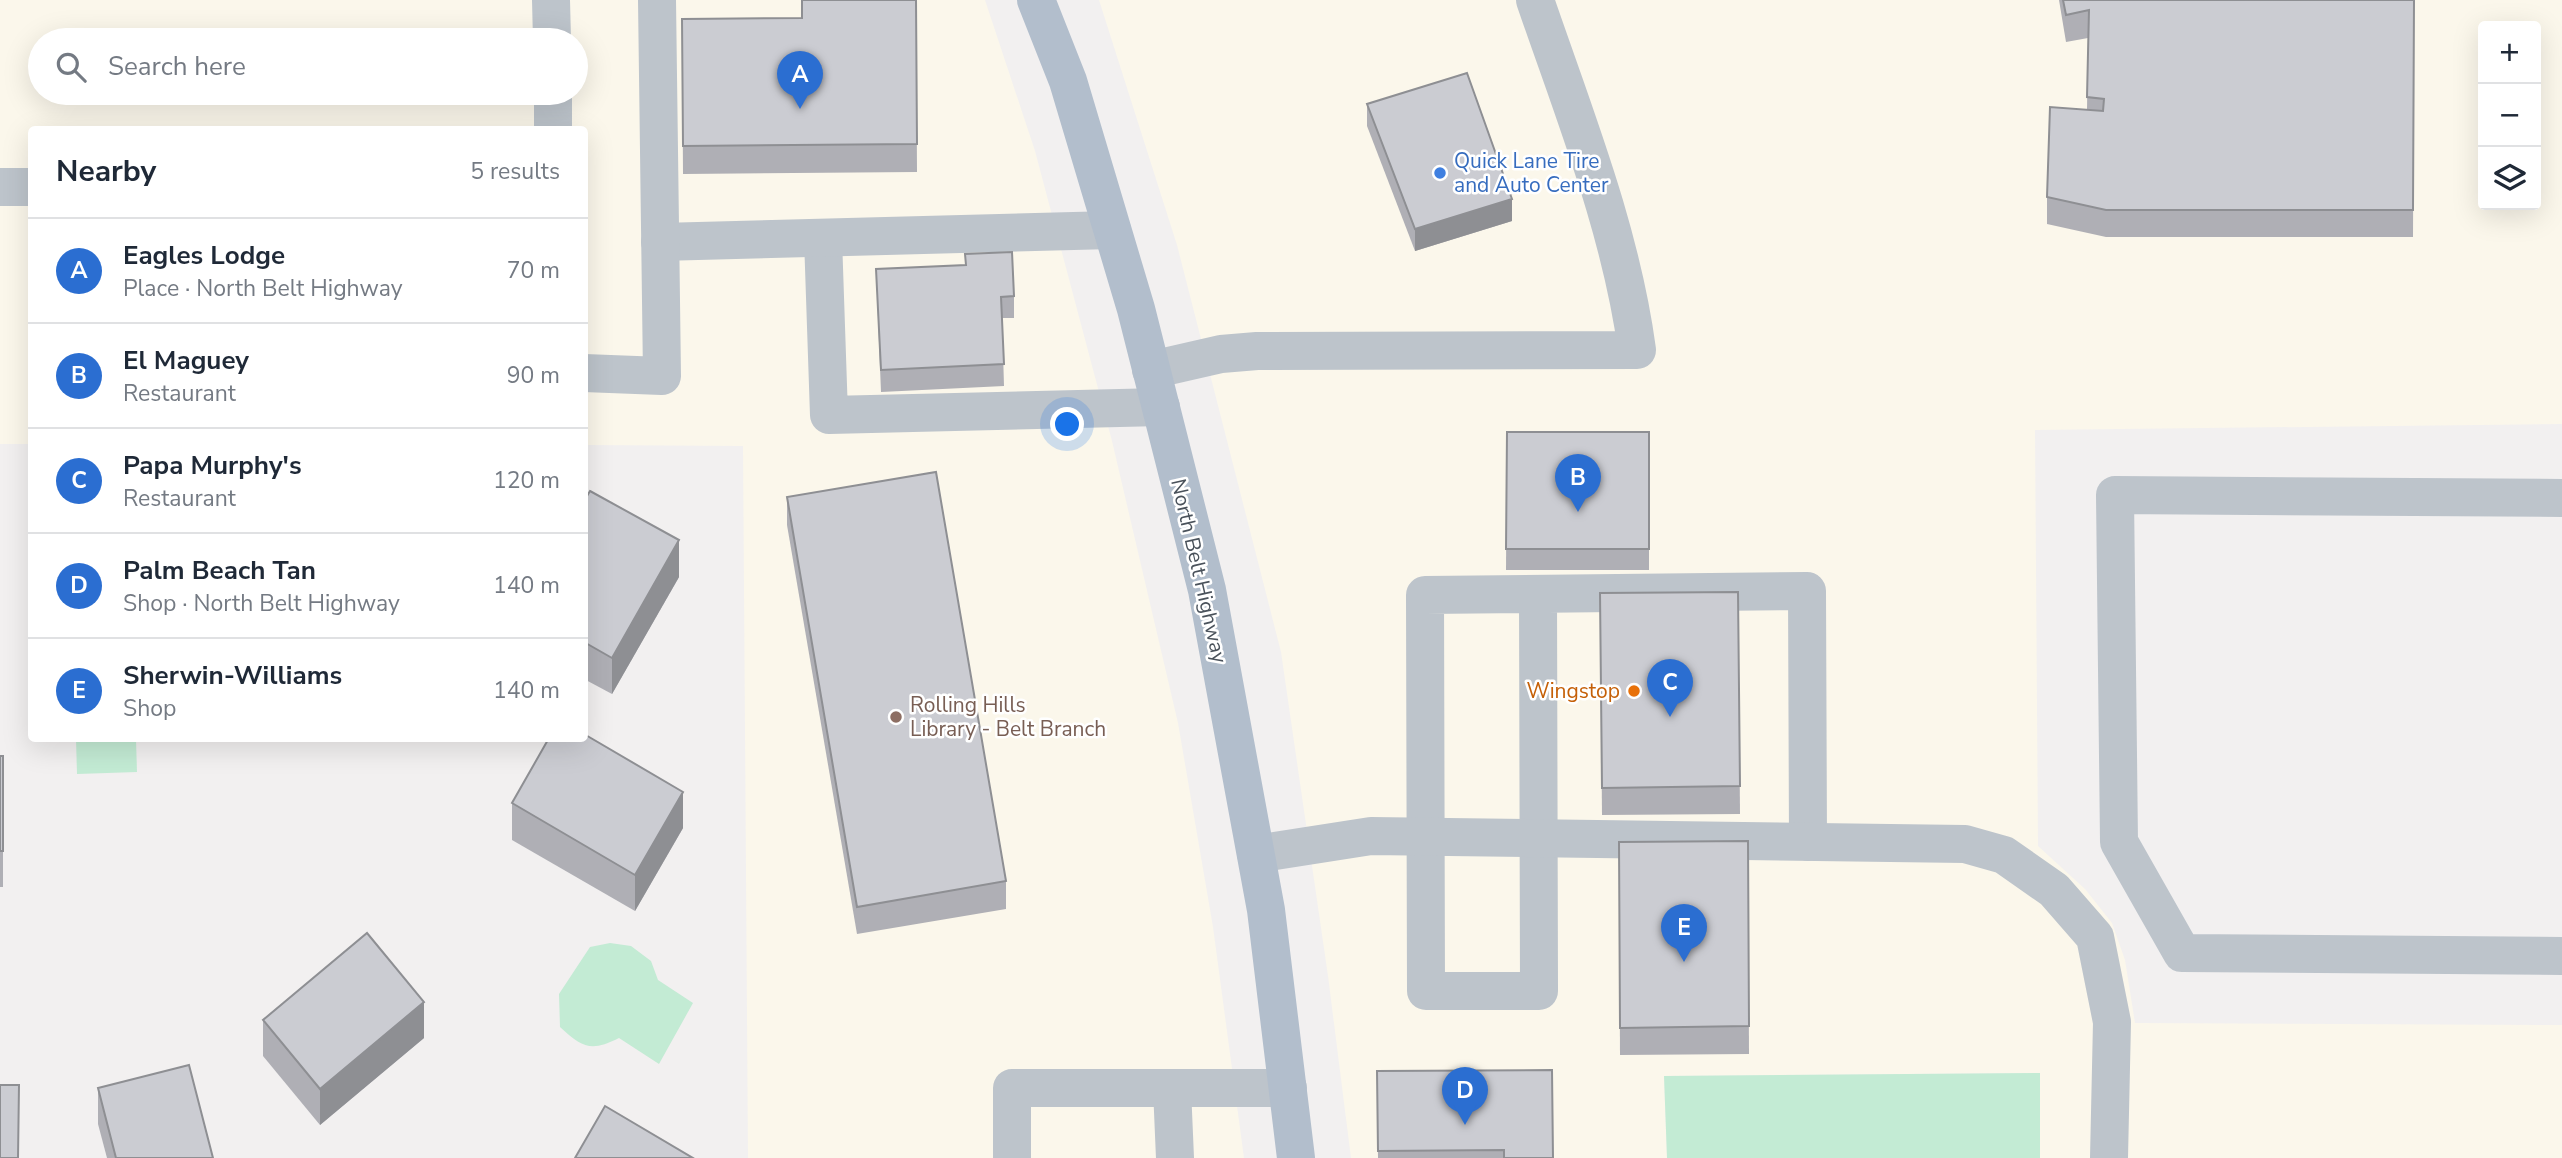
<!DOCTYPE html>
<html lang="en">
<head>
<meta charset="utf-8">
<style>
  :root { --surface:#fff; --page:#f2f2f3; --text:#1f2937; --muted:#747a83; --line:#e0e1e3; --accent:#2b6ed1 }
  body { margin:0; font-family:"Nunito Sans",sans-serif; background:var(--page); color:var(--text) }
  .controls { position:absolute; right:21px; top:21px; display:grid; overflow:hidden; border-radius:7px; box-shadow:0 7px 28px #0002 }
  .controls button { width:63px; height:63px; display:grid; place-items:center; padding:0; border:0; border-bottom:2px solid var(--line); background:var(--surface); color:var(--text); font:35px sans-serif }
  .you { position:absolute; left:1068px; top:425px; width:24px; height:24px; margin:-18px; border:5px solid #fff; border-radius:50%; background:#1a73e8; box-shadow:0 0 0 10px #1a73e833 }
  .badge { display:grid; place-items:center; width:46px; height:46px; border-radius:50%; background:var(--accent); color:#fff; font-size:23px; font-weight:700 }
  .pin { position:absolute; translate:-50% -58px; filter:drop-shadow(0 2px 4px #0008) }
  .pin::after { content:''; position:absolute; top:37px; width:24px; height:21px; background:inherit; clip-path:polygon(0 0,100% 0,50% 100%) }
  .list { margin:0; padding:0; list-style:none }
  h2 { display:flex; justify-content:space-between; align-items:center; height:91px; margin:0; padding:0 28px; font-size:30px }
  h2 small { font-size:23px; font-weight:400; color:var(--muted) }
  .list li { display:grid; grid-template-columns:46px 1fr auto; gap:21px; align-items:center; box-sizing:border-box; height:105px; padding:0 28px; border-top:2px solid var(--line) }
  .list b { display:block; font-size:26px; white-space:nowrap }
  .list p { margin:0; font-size:23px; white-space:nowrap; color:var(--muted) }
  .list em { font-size:23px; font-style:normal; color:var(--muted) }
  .icon { flex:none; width:38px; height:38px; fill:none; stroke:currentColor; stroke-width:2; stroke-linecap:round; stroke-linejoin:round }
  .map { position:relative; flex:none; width:2562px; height:1158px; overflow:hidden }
  .search { position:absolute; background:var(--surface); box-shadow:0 7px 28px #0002; left:28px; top:28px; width:560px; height:77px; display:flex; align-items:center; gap:18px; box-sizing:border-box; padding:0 24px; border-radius:38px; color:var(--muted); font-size:26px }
  .panel { position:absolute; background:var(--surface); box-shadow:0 7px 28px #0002; left:28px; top:126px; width:560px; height:616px; border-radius:7px }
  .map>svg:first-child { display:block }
</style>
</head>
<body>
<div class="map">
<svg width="2562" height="1158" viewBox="0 0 2562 1158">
  <rect width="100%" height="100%" fill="#f2f0f0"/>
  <g fill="#fbf7eb" fill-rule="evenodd">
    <path d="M0,0H985L1035,151L1112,441L1178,723L1213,927L1244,1158H748L743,446L585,445L584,130H32L31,444H0ZM40,40H576V93H40Z"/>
    <path d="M1099,0H2562V424L2035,430L2038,846L2085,889L2112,923L2125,960L2135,1023L2562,1025V1158H2040L2039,1073L1664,1076L1667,1158H1351L1328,976L1281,652L1177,245ZM2483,26H2536V205H2483Z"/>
  </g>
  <g fill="#c3ebd4">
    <path d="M76,739H136L137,772L77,774Z"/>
    <path d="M610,943L631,946L651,961L658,980L693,1003L659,1064L619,1038C591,1052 583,1048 560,1027L559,994L590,947Z"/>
    <path d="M2040,1073V1158H1667L1664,1076Z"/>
  </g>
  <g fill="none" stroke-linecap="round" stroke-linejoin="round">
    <g stroke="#bdc4cb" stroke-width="38">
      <path d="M551,0L552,40"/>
      <path d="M553,93V130"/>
      <path d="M0,187H32"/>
      <path d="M823,238L829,415L1161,407"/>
      <path d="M660,242L1112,230"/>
      <path d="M1151,370L1221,354L1257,351L1637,350C1621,230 1574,114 1535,0"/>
      <path d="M584,373L662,376L657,0"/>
      <path d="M2562,498L2115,495L2119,842L2182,953L2562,956"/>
      <path d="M1538,594L1539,991H1426L1425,595L1807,591L1808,842"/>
      <path d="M1256,854L1371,836L1965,844L2004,855L2054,890L2095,937L2112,1022L2109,1158"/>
      <path d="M1172,1088L1175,1158"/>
      <path d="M1012,1158V1088H1288"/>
    </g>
    <path stroke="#b2becc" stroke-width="38" d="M1036,0L1068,81L1136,309L1207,590L1266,910L1296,1158"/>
  </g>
  <g fill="#afafb5">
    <path d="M916,0L917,172L683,174L682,19L802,18Z"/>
    <path d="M2059,0H2414L2413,237H2106L2047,224V197L2087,110L2088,38L2066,42Z"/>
    <path d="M1367,104L1512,221L1415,251L1367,126Z"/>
    <path d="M876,269L1014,296V318H1002L1004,386L881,392Z"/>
    <path d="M1507,432H1649V570H1506Z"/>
    <path d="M787,497L1006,881V909L857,934L787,525Z"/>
    <path d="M584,501L679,577L612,694L584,679Z"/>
    <path d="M1738,592L1740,814L1602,815L1600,593Z"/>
    <rect x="0" y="756" width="3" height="131"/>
    <path d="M512,803L683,828L635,911L512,840Z"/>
    <path d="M1748,841L1749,1054L1620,1055L1619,842Z"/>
    <path d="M263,1020L424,1038L320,1125L263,1056Z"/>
    <path d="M1377,1071L1553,1158H1378Z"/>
    <path d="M98,1088L213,1158H107L98,1124Z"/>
  </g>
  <g fill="#8e8f93">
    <path d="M1512,199V221L1415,251V229Z"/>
    <path d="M679,540V577L612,694V658Z"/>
    <path d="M683,792V828L635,911V875Z"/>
    <path d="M424,1002V1038L320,1125V1089Z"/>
  </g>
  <g fill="#cbccd2" stroke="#8e8f93" stroke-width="2">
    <path d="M802,0H916L917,144L683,146L682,19L802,18Z"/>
    <path d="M2063,0H2414L2413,210H2106L2047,197L2050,107L2103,111L2104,99L2087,97L2089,10L2066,15Z"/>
    <path d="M1467,73L1512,199L1415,229L1367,104Z"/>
    <path d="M1012,252L1014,296L1001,297L1004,364L881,370L876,269L966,265L965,254Z"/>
    <path d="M1507,432H1649V549H1506Z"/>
    <path d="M936,472L1006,881L857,907L787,497Z"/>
    <path d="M590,491L679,540L612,658L584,642V501Z"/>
    <path d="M1738,592L1740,786L1602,788L1600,593Z"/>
    <path d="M584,734L683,792L635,875L512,803L549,738H584Z"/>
    <rect x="0" y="756" width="3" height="95"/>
    <path d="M1748,841L1749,1026L1620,1028L1619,842Z"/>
    <path d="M367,933L424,1002L320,1089L263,1020Z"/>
    <path d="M189,1065L213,1158H116L98,1088Z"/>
    <path d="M1552,1070L1553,1158H1504V1150L1378,1151L1377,1071Z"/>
    <path d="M0,1085H19L18,1158H0Z"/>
    <path d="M605,1106L693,1158H575Z"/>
  </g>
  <circle fill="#3f7fe0" stroke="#fff" stroke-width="2.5" cx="1440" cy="173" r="7"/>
  <circle fill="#e8710a" stroke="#fff" stroke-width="2.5" cx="1634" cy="691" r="7"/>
  <circle fill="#8d6e63" stroke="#fff" stroke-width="2.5" cx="896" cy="717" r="7"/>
  <g text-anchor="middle" stroke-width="5" stroke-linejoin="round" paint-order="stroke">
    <g font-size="21" fill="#366cbe" stroke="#fff" text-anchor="start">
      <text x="1454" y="168">Quick Lane Tire<tspan x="1454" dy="24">and Auto Center</tspan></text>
    </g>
    <g font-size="21" fill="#4a525b" stroke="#fff">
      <text transform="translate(1199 571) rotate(77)" y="7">North Belt Highway</text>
    </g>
    <g font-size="21" fill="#c56008" stroke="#fff" text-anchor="end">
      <text x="1620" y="698">Wingstop</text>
    </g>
    <g font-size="21" fill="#785e54" stroke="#fff" text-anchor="start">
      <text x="910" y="712">Rolling Hills<tspan x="910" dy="24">Library - Belt Branch</tspan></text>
    </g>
  </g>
</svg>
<div class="controls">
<button>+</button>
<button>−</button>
<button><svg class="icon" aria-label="layers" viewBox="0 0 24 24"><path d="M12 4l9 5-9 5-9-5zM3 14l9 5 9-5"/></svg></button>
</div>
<div class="you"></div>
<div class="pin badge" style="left:800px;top:109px">A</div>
<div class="pin badge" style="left:1578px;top:512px">B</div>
<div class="pin badge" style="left:1670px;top:717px">C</div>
<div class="pin badge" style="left:1465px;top:1125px">D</div>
<div class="pin badge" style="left:1684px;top:962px">E</div>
<div class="search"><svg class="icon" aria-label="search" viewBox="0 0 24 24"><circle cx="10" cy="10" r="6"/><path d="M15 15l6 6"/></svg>Search here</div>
<section class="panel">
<h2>Nearby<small>5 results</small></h2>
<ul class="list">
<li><span class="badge">A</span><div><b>Eagles Lodge</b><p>Place · North Belt Highway</p></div><em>70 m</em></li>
<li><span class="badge">B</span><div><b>El Maguey</b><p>Restaurant</p></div><em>90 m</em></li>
<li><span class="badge">C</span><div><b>Papa Murphy's</b><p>Restaurant</p></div><em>120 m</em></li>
<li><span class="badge">D</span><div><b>Palm Beach Tan</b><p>Shop · North Belt Highway</p></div><em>140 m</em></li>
<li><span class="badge">E</span><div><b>Sherwin-Williams</b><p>Shop</p></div><em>140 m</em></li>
</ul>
</section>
</div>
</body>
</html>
